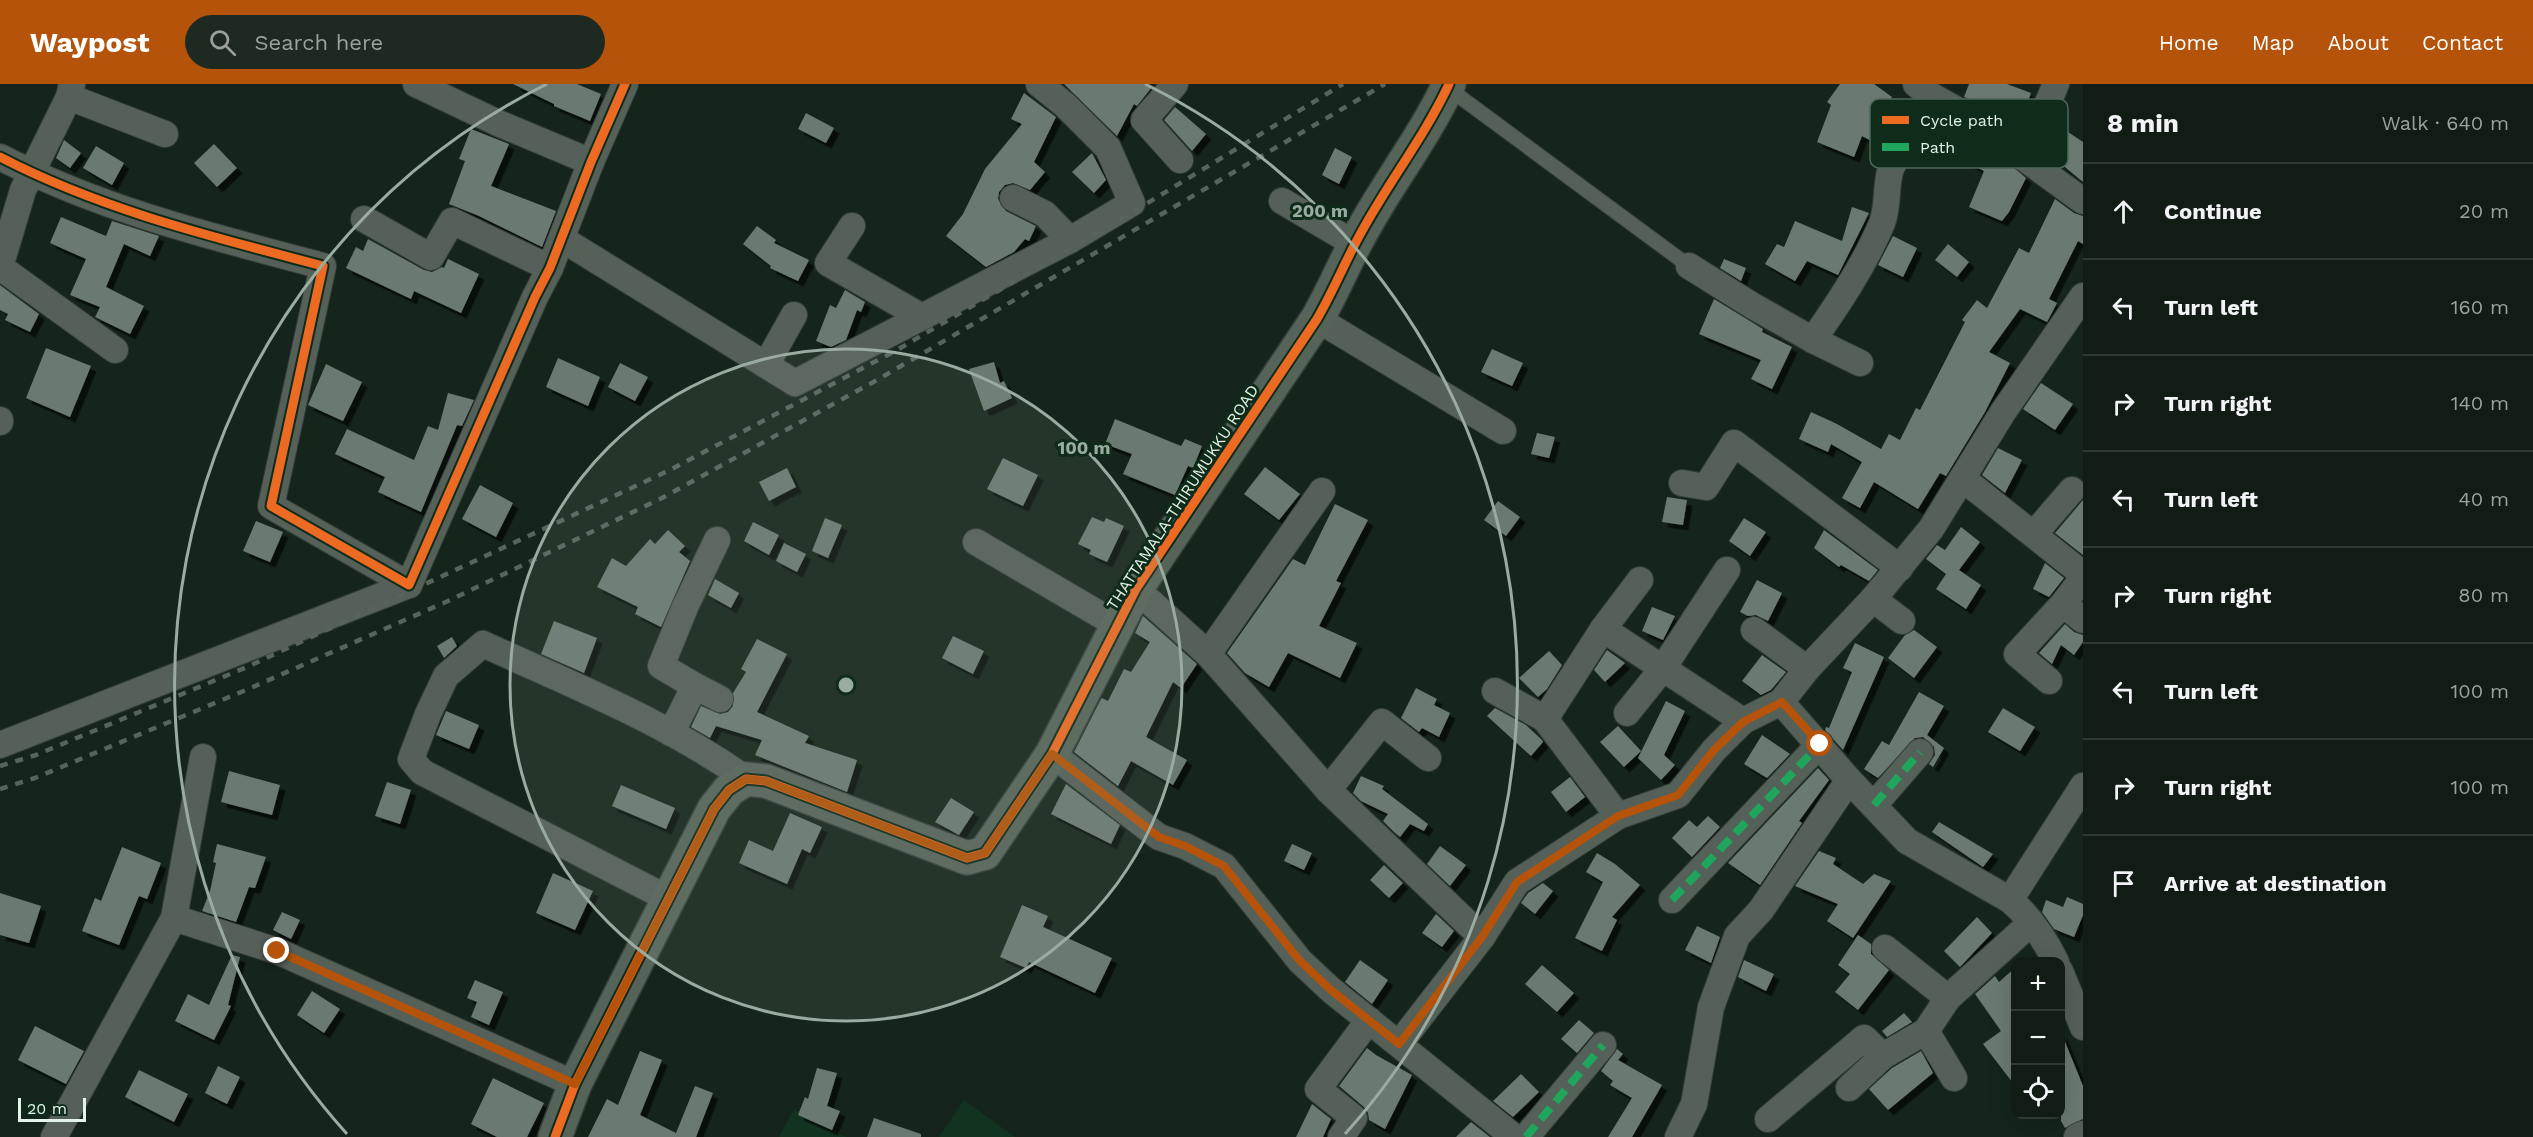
<!DOCTYPE html>
<html lang="en">
<head>
<meta charset="utf-8">
<style>
  :root { --surface:#101c14; --page:#1e2922; --text:#f1f3f6; --muted:#9ca1a0; --line:#303a34; --accent:#b45309 }
  body { margin:0; font-family:"Work Sans",sans-serif; background:var(--page); color:var(--text) }
  .controls { position:absolute; right:18px; bottom:18px; display:grid; overflow:hidden; border-radius:12px; box-shadow:0 6px 24px #0002 }
  .controls button { width:54px; height:54px; display:grid; place-items:center; padding:0; border:0; border-bottom:2px solid var(--line); background:var(--surface); color:var(--text); font:30px sans-serif }
  .scale { position:absolute; left:18px; bottom:15px; width:68px; box-sizing:border-box; padding-left:6px; border:3px solid #e2f3e7; border-top:0; font-size:16px; line-height:21px; white-space:nowrap; color:#e2f3e7; -webkit-text-stroke:4px #0f2b1a; paint-order:stroke }
  .stop { position:absolute; width:18px; height:18px; margin:-14px; border:4px solid #b45309; border-radius:50%; background:#fff }
  .stop.end { background:#b45309; border-color:#fff; box-shadow:0 2px 6px #0008 }
  .list { margin:0; padding:0; list-style:none }
  h2 { display:flex; justify-content:space-between; align-items:center; height:78px; margin:0; padding:0 24px; font-size:26px }
  h2 small { font-size:20px; font-weight:400; color:var(--muted) }
  .list li { display:grid; grid-template-columns:39px 1fr auto; gap:18px; align-items:center; box-sizing:border-box; height:96px; padding:0 24px; border-top:2px solid var(--line) }
  .list b { display:block; font-size:22px; white-space:nowrap }
  .list em { font-size:20px; font-style:normal; color:var(--muted) }
  .icon { flex:none; width:33px; height:33px; fill:none; stroke:currentColor; stroke-width:2; stroke-linecap:round; stroke-linejoin:round }
  .map { position:relative; flex:none; width:2083px; height:1053px; overflow:hidden }
  header { display:flex; align-items:center; gap:36px; box-sizing:border-box; height:84px; padding:0 30px; background:var(--accent); color:#fff }
  header strong { font-size:28px }
  nav { display:flex; gap:33px; margin-inline-start:auto; font-size:21px }
  .search { width:420px; height:54px; background:var(--page); display:flex; align-items:center; gap:15px; box-sizing:border-box; padding:0 21px; border-radius:33px; color:var(--muted); font-size:22px }
  main { display:flex }
  aside { flex:1; background:var(--surface) }
  .map>svg:first-child { display:block }
</style>
</head>
<body>
<header>
<strong>Waypost</strong>
<div class="search"><svg class="icon" aria-label="search" viewBox="0 0 24 24"><circle cx="10" cy="10" r="6"/><path d="M15 15l6 6"/></svg>Search here</div>
<nav><a>Home</a><a>Map</a><a>About</a><a>Contact</a></nav>
</header>
<main>
<div class="map">
<svg width="2083" height="1053" viewBox="0 0 2083 1053">
  <defs>
    <filter id="shadow"><feDropShadow dx="5.5" dy="5.5" stdDeviation="0" flood-color="#0009"/></filter>
  </defs>
  <rect width="100%" height="100%" fill="#15251b"/>
  <g fill="#12331f">
    <path d="M964,1016L1015,1053H939Z"/>
    <path d="M794,1025L846,1053H779Z"/>
  </g>
  <g fill="#6a7972" filter="url(#shadow)">
    <path d="M513,0H577L601,10L590,37L554,22V20Z"/>
    <path d="M1064,0H1148L1152,3L1137,22L1134,20L1117,52Z"/>
    <path d="M1840,0H1874L1892,13L1887,21L1904,29L1885,64L1862,52L1854,73L1817,58L1831,21L1827,18Z"/>
    <path d="M1969,0H2007L2031,9L2021,35L1964,13Z"/>
    <path d="M1024,9L1056,33L1034,78L1045,88L1030,106L1013,99L1005,101L999,108L998,115L1006,127L1036,142L1029,157L1025,155L1014,168L986,183L946,152L963,130L985,85L1022,40L1011,35Z"/>
    <path d="M1175,23L1206,50L1192,67L1164,36Z"/>
    <path d="M806,29L834,44L826,59L798,45Z"/>
    <path d="M1936,32L1984,58L2026,94L2009,128L2002,137L1969,123L1984,87L1946,67L1941,76L1919,64Z"/>
    <path d="M471,45L509,60L491,102L556,127L542,163L479,132L449,120L465,77L459,75Z"/>
    <path d="M2065,46L2083,58V98L2048,69Z"/>
    <path d="M64,56L81,69L70,84L56,74Z"/>
    <path d="M214,60L237,84L217,103L194,79Z"/>
    <path d="M96,62L124,79L112,101L83,84Z"/>
    <path d="M1335,64L1352,73L1339,100L1322,91Z"/>
    <path d="M1092,69L1106,96L1094,109L1072,88Z"/>
    <path d="M2055,115L2074,129L2083,132V160L2078,157L2049,215L2057,219L2047,238L2020,225L1989,268L2010,279L1985,328L1946,392L1940,389L1918,425L1874,398L1860,424L1842,414L1862,378L1831,360L1828,368L1799,355L1811,328L1837,340L1881,365L1889,350L1900,356L1916,324L1920,326L1965,238L1962,236L1977,216L1987,224L2019,164L2029,169Z"/>
    <path d="M1852,123L1869,129L1838,191L1807,177L1795,197L1765,180L1777,160L1784,163L1795,137L1842,157Z"/>
    <path d="M61,133L106,152L112,137L159,152L150,172L124,160L106,203L144,222L130,250L95,233L100,223L70,211L86,175L50,159Z"/>
    <path d="M757,142L776,156L774,159L809,176L798,197L770,184L771,182L743,160Z"/>
    <path d="M1893,152L1917,164L1903,193L1878,181Z"/>
    <path d="M368,155L424,186L432,188L442,183L444,184L448,175L479,190L461,229L414,207L411,215L346,184L356,163L363,167Z"/>
    <path d="M1948,160L1969,178L1957,193L1935,176Z"/>
    <path d="M1724,175L1746,184L1741,197L1720,184Z"/>
    <path d="M0,201L39,230L30,248L5,236L8,230L0,226Z"/>
    <path d="M845,206L865,218L861,228L857,226L846,256L831,263L816,257L830,221L836,224Z"/>
    <path d="M1714,215L1763,245L1762,248L1792,263L1772,305L1751,295L1761,276L1699,250Z"/>
    <path d="M46,264L91,282L70,333L26,314Z"/>
    <path d="M1492,265L1523,279L1512,302L1481,288Z"/>
    <path d="M558,274L600,293L588,322L546,303Z"/>
    <path d="M994,278L1000,299L1004,297L1012,314L984,327L969,285Z"/>
    <path d="M620,279L648,293L635,317L608,303Z"/>
    <path d="M326,280L362,298L343,337L308,321Z"/>
    <path d="M2041,299L2073,320L2055,346L2023,325Z"/>
    <path d="M448,309L474,316L462,342L457,341L421,428L378,408L385,393L335,370L347,345L414,376L428,342L438,346Z"/>
    <path d="M1115,335L1181,362L1185,355L1202,362L1193,384L1188,382L1175,411L1123,390L1132,370L1105,360Z"/>
    <path d="M1537,349L1555,353L1549,374L1531,370Z"/>
    <path d="M1998,364L2022,376L2005,409L1982,391Z"/>
    <path d="M1003,374L1038,391L1023,422L987,405Z"/>
    <path d="M1265,383L1300,410L1279,436L1244,410Z"/>
    <path d="M787,384L796,403L769,417L759,398Z"/>
    <path d="M480,401L513,419L496,453L462,435Z"/>
    <path d="M1667,413L1687,416L1683,441L1662,438Z"/>
    <path d="M2083,416V471L2055,449Z"/>
    <path d="M1498,417L1520,433L1506,452L1484,436Z"/>
    <path d="M1335,420L1368,436L1336,497L1341,499L1319,542L1357,559L1340,594L1288,569L1269,603L1245,589L1227,569L1293,475L1305,481Z"/>
    <path d="M1092,433L1104,438L1106,434L1124,442L1107,478L1089,470L1091,466L1078,460Z"/>
    <path d="M825,434L842,441L828,474L812,467Z"/>
    <path d="M1744,434L1766,448L1750,472L1729,457Z"/>
    <path d="M256,437L283,448L270,478L243,467Z"/>
    <path d="M753,438L779,451L769,471L744,457Z"/>
    <path d="M1961,443L1980,458L1959,486L1981,501L1966,525L1936,505L1946,490L1926,475L1937,461L1945,466Z"/>
    <path d="M668,446L685,462L679,468L690,477L661,543L635,530L638,523L597,503L612,474L626,482L650,455L655,460Z"/>
    <path d="M1824,446L1878,486L1869,497L1841,481L1839,483L1814,464Z"/>
    <path d="M784,459L806,470L797,488L776,477Z"/>
    <path d="M2045,479L2064,494L2049,513L2033,505Z"/>
    <path d="M715,495L739,509L731,524L708,511Z"/>
    <path d="M1757,496L1782,509L1768,537L1756,531L1748,532L1740,528Z"/>
    <path d="M1652,523L1675,532L1663,556L1642,547Z"/>
    <path d="M1143,532L1197,580L1181,604L1173,598L1146,653L1187,676L1173,701L1131,677L1118,702L1074,668L1100,617L1102,614L1108,617L1124,585L1131,588L1150,558L1135,549Z"/>
    <path d="M554,537L597,554L584,589L541,570Z"/>
    <path d="M2065,540L2074,548L2083,551V558L2074,571L2061,561L2052,580L2039,569Z"/>
    <path d="M1914,546L1937,563L1914,594L1888,574L1905,551Z"/>
    <path d="M953,552L984,567L973,590L942,574Z"/>
    <path d="M452,553L457,562L444,574L437,562Z"/>
    <path d="M757,555L787,570L757,628L809,652L805,659L857,676L847,708L755,671L762,656L716,642L710,654L691,643L701,622L720,630L728,628L733,622V609L746,588L741,585Z"/>
    <path d="M1855,559L1884,573L1843,666L1825,646L1826,643L1829,644L1852,588L1843,584Z"/>
    <path d="M1607,566L1625,579L1605,598L1594,586Z"/>
    <path d="M1549,567L1562,581L1547,605L1538,613L1519,594Z"/>
    <path d="M1762,571L1786,588L1771,606L1761,611L1742,597Z"/>
    <path d="M1416,604L1437,615L1434,621L1450,629L1439,653L1422,644L1419,648L1401,634Z"/>
    <path d="M1919,608L1944,622L1927,651L1944,664L1933,683L1929,680L1935,671L1934,663L1923,653L1915,654L1878,694L1864,685L1882,657L1889,661Z"/>
    <path d="M1666,617L1685,627L1664,671L1675,681L1661,696L1638,674Z"/>
    <path d="M1495,624L1526,641L1542,656L1543,658L1531,672L1487,632Z"/>
    <path d="M2003,624L2035,643L2020,667L1988,648Z"/>
    <path d="M446,627L479,641L469,665L436,651Z"/>
    <path d="M1618,642L1641,667L1624,683L1600,658Z"/>
    <path d="M1762,651L1790,670L1767,694L1744,680Z"/>
    <path d="M1818,684L1829,696L1799,737L1802,739L1760,801L1728,779Z"/>
    <path d="M229,687L280,701L272,731L221,718Z"/>
    <path d="M1361,692L1384,702L1382,705L1428,740L1424,747L1410,740L1400,753L1394,748L1383,737L1388,730L1361,717L1353,709Z"/>
    <path d="M1570,693L1585,713L1566,728L1551,708Z"/>
    <path d="M387,698L411,706L400,740L375,732Z"/>
    <path d="M1066,700L1120,741L1111,760L1051,730Z"/>
    <path d="M621,701L675,724L666,745L612,722Z"/>
    <path d="M951,714L974,728L959,751L935,738Z"/>
    <path d="M790,729L822,743L810,769L802,765L787,800L739,779L749,756L773,767Z"/>
    <path d="M1708,732L1720,743L1692,773L1672,754L1689,736L1697,743Z"/>
    <path d="M1939,738L1993,770L1983,783L1932,748Z"/>
    <path d="M217,760L266,773L255,804L249,803L236,838L202,827L210,807L216,779L213,778Z"/>
    <path d="M1292,760L1312,769L1304,786L1284,777Z"/>
    <path d="M1440,762L1466,781L1450,802L1427,780Z"/>
    <path d="M122,763L161,779L147,815L139,812L119,861L82,847L95,814L101,817Z"/>
    <path d="M1819,767L1836,774L1833,780L1863,800L1874,790L1891,797L1853,854L1827,837L1838,820L1795,802Z"/>
    <path d="M1597,769L1615,780L1640,801L1612,833L1617,836L1602,867L1575,854L1603,798L1586,788Z"/>
    <path d="M1384,781L1403,799L1389,814L1370,796Z"/>
    <path d="M553,789L593,807L575,846L536,829Z"/>
    <path d="M1543,799L1553,807L1535,830L1521,819L1528,809Z"/>
    <path d="M0,809L41,822L29,859L0,851Z"/>
    <path d="M2067,813L2083,820V831L2074,853L2054,845L2042,828L2046,816L2063,823Z"/>
    <path d="M1022,821L1048,832L1043,843L1112,874L1095,909L1029,878L1026,884L1000,873Z"/>
    <path d="M282,828L300,836L291,855L273,846Z"/>
    <path d="M1436,830L1454,847L1442,863L1422,849Z"/>
    <path d="M1977,833L1992,849L1960,883L1944,867Z"/>
    <path d="M1697,842L1720,853L1711,879L1685,866Z"/>
    <path d="M1858,851L1871,860V870L1889,886L1858,926L1835,908L1850,890L1838,881Z"/>
    <path d="M232,871L240,873L228,921L231,922L214,956L175,937L188,910L209,921Z"/>
    <path d="M1360,876L1388,896L1372,920L1345,898Z"/>
    <path d="M1744,876L1774,890L1766,907L1738,893Z"/>
    <path d="M1542,881L1574,909L1557,928L1525,900Z"/>
    <path d="M2016,883V1003L1983,960L2001,947L1975,910L1995,892L1999,898Z"/>
    <path d="M475,896L503,908L489,941L471,933L477,918L467,914Z"/>
    <path d="M312,907L340,925L324,949L297,931Z"/>
    <path d="M1904,929L1912,938L1887,953L1882,947Z"/>
    <path d="M1579,936L1594,949L1577,969L1561,955Z"/>
    <path d="M35,942L84,967L66,1000L18,976Z"/>
    <path d="M2061,948L2083,1002V1035L2065,1044L2061,1037Z"/>
    <path d="M1367,964L1376,971L1412,991L1385,1045L1369,1036L1368,1029L1364,1023L1339,1002Z"/>
    <path d="M1617,965L1623,970L1618,976L1662,1001L1632,1053H1608L1632,1014L1610,1001L1613,997L1601,987Z"/>
    <path d="M640,967L662,976L640,1031L676,1049L695,1002L713,1009L696,1053H588L607,1015L618,1021Z"/>
    <path d="M1921,967L1933,989L1888,1026L1869,1005L1892,984Z"/>
    <path d="M218,982L240,993L227,1020L205,1009Z"/>
    <path d="M817,984L837,989L827,1022L840,1027L832,1046L798,1031L805,1013L808,1015Z"/>
    <path d="M139,986L188,1010L174,1038L125,1013Z"/>
    <path d="M1521,990L1539,1008L1513,1033L1493,1017Z"/>
    <path d="M493,994L544,1019L527,1053H497L471,1040Z"/>
    <path d="M1312,1020L1331,1035L1323,1053H1296Z"/>
    <path d="M874,1034L921,1050V1053H867Z"/>
    <path d="M1471,1038L1490,1053H1456Z"/>
  </g>
  <g fill="none" stroke-linecap="round" stroke-linejoin="round">
    <g stroke="#333f38" stroke-width="16">
      <path id="lane" d="M1447,5L1456,10L1689,182"/>
    </g>
    <g stroke="#333f38" stroke-width="28">
      <g id="street">
        <path d="M416,0L498,39L591,78"/>
        <path d="M1175,0L1144,36L1180,76"/>
        <path d="M1916,0L1930,11L1993,46L2024,74L2056,0"/>
        <path d="M69,13L165,50"/>
        <path d="M0,73C102,126 213,153 323,182L271,422L409,501L535,213L550,184L591,78L625,0"/>
        <path d="M2024,74L2083,117"/>
        <path d="M1013,114L1045,130L1070,156"/>
        <path d="M1282,117L1355,160"/>
        <path d="M364,135L431,173L452,137L550,184"/>
        <path d="M852,142L828,179L922,233"/>
        <path d="M562,155L795,299L1070,156L1132,119L1108,64L1065,21L1039,0"/>
        <path d="M1689,182L1753,222L1813,256C1838,220 1865,180 1882,139C1889,121 1885,102 1891,84L1930,11"/>
        <path d="M0,183L23,106L69,13L72,0"/>
        <path d="M0,183L115,266"/>
        <path d="M1317,235L1503,347"/>
        <path d="M1813,256L1860,279"/>
        <path d="M766,281L794,231"/>
        <path d="M0,336V338"/>
        <path d="M1963,395L2083,490"/>
        <path d="M1682,399L1706,403L1734,359L1900,484"/>
        <path d="M2034,450L2072,406"/>
        <path d="M976,458L1116,540"/>
        <path d="M1136,505L1208,570L1328,706L1482,853"/>
        <path d="M1873,515L1902,537"/>
        <path d="M2063,520L2083,536"/>
        <path d="M1603,545L1640,496"/>
        <path d="M1754,546L1807,585"/>
        <path d="M1208,570L1322,407"/>
        <path d="M2049,597L2017,570L2063,520L2083,494"/>
        <path d="M695,602L720,615"/>
        <path d="M1495,607L1545,635"/>
        <path d="M1627,629L1663,584L1727,486"/>
        <path d="M671,649L695,602L661,582L685,523L717,456"/>
        <path d="M0,661L409,501"/>
        <path d="M1052,670L1159,753L1185,762L1224,782L1300,877L1331,906L1514,1053"/>
        <path d="M1328,706L1382,638L1428,674"/>
        <path d="M1874,721L1920,668"/>
        <path d="M1618,732L1545,635L1603,545L1743,637"/>
        <path d="M669,815L422,688L411,675L428,630L446,592L483,560C572,601 666,638 746,695"/>
        <path d="M1672,816L1820,660"/>
        <path d="M2010,816L2083,702"/>
        <path d="M174,834L277,867L575,1000"/>
        <path d="M1885,864L1948,914"/>
        <path d="M2056,878C2045,856 2029,832 2010,816L1907,757L1849,696L1781,618L1807,585L1873,515L1931,445L2003,328L2083,212"/>
        <path d="M2060,887L2083,943"/>
        <path d="M1926,947L1954,994"/>
        <path d="M1399,960L1482,853L1517,798L1618,732L1678,711L1714,666L1743,637L1781,618"/>
        <path d="M1849,1004L1883,972L1926,947L1948,914L2031,839"/>
        <path d="M1768,1035L1864,954L1883,972"/>
        <path d="M54,1053L174,834L203,673"/>
        <path d="M1341,1053L1354,1034L1318,1005L1369,936"/>
        <path d="M1526,1053L1603,961"/>
        <path d="M1678,1053L1694,1020L1711,923L1737,852L1761,826L1849,696"/>
        <path d="M2077,1053L2083,1050"/>
      </g>
    </g>
    <g stroke="#333f38" stroke-width="36">
      <path id="secondary" d="M555,1053L575,1000L714,725L729,706L746,695L766,697L967,774L985,769L1052,670L1136,505L1317,235C1331,211 1342,185 1355,160C1383,105 1423,56 1449,0"/>
    </g>
    <use href="#lane" stroke="#556058" stroke-width="14"/>
    <use href="#street" stroke="#556058" stroke-width="26"/>
    <use href="#secondary" stroke="#566359" stroke-width="33"/>
    <g stroke="#58635c" stroke-width="4.5" stroke-dasharray="8 8" stroke-linecap="butt">
      <path d="M0,682L36,671L247,583L670,386L897,266L1136,126L1343,0"/>
      <path d="M0,705L35,694L246,606L448,517L662,414L877,296L1385,0"/>
    </g>
    <g stroke="#20a55d" stroke-width="8" stroke-dasharray="15 8" stroke-linecap="butt">
      <path d="M1874,721L1920,668"/>
      <path d="M1672,816L1820,660"/>
      <path d="M1526,1053L1603,961"/>
    </g>
    <g stroke="#0f2b1a" stroke-width="13">
      <g id="cycleway">
        <path d="M0,73C102,126 213,153 323,182L271,422L409,501L535,213L550,184L591,78L625,0"/>
        <path d="M555,1053L575,1000L714,725L729,706L746,695L766,697L967,774L985,769L1052,670L1136,505L1317,235C1331,211 1342,185 1355,160C1383,105 1423,56 1449,0"/>
      </g>
    </g>
    <use href="#cycleway" stroke="#ed6a23" stroke-width="9"/>
  </g>
  <g fill="none" stroke-linecap="round" stroke-linejoin="round">
    <path stroke="#b45309" stroke-width="8" d="M277,867L575,1000L714,725L729,706L746,695L766,697L967,774L985,769L1052,670L1159,753L1185,762L1224,782L1300,877L1331,906L1399,960L1482,853L1517,798L1618,732L1678,711L1714,666L1743,638L1782,618L1820,660"/>
  </g>
  <circle cx="846" cy="601" r="336" fill="#9aaba0" fill-opacity=".12"/>
  <g fill="none" stroke="#9aaba0" stroke-width="3">
    <circle cx="846" cy="601" r="336"/>
    <path d="M347 1050A671 671 0 0 1 547 0M1145 0A671 671 0 0 1 1345 1050"/>
  </g>
  <g text-anchor="middle" stroke-width="6" stroke-linejoin="round" paint-order="stroke">
    <g font-size="16" fill="#e2f3e7" stroke="#0f2b1a">
      <text transform="translate(1182 413) rotate(-57)" y="6">THATTAMALA-THIRUMUKKU ROAD</text>
    </g>
  </g>
  <rect x="1870" y="15" width="198" height="69" rx="9" fill="#0f2b1a" stroke="#4e6758" stroke-width="1.5"/>
  <rect x="1882" y="32" width="27" height="8" fill="#ed6a23"/>
  <rect x="1882" y="59" width="27" height="8" fill="#20a55d"/>
  <g font-size="16" fill="#e2f3e7">
    <text x="1920" y="42">Cycle path</text>
    <text x="1920" y="69">Path</text>
  </g>
  <circle cx="846" cy="601" r="9" fill="#9aaba0" stroke="#0f2b1a" stroke-width="3"/>
  <g font-size="18" text-anchor="middle" font-weight="bold" fill="#9aaba0" stroke="#0f2b1a" stroke-width="6" stroke-linejoin="round" paint-order="stroke">
    <text x="1320" y="133">200 m</text>
    <text x="1084" y="370">100 m</text>
  </g>
</svg>
<div class="controls">
<button>+</button>
<button>−</button>
<button><svg class="icon" aria-label="locate" viewBox="0 0 24 24"><circle cx="12" cy="12" r="6"/><path d="M12 2v4M12 18v4M2 12h4M18 12h4"/></svg></button>
</div>
<div class="scale">20 m</div>
<div class="stop" style="left:1820px;top:660px"></div>
<div class="stop end" style="left:277px;top:867px"></div>
</div>
<aside>
<h2>8 min<small>Walk · 640 m</small></h2>
<ul class="list">
<li><svg class="icon" aria-label="ahead" viewBox="0 0 24 24"><path d="M12 20V5M6 11l6-6 6 6"/></svg><div><b>Continue</b></div><em>20 m</em></li>
<li><svg class="icon" aria-label="left" viewBox="0 0 24 24"><path d="M17 20v-9H6M10 6l-5 5 5 5"/></svg><div><b>Turn left</b></div><em>160 m</em></li>
<li><svg class="icon" aria-label="right" viewBox="0 0 24 24"><path d="M7 20v-9h11M14 6l5 5-5 5"/></svg><div><b>Turn right</b></div><em>140 m</em></li>
<li><svg class="icon" aria-label="left" viewBox="0 0 24 24"><path d="M17 20v-9H6M10 6l-5 5 5 5"/></svg><div><b>Turn left</b></div><em>40 m</em></li>
<li><svg class="icon" aria-label="right" viewBox="0 0 24 24"><path d="M7 20v-9h11M14 6l5 5-5 5"/></svg><div><b>Turn right</b></div><em>80 m</em></li>
<li><svg class="icon" aria-label="left" viewBox="0 0 24 24"><path d="M17 20v-9H6M10 6l-5 5 5 5"/></svg><div><b>Turn left</b></div><em>100 m</em></li>
<li><svg class="icon" aria-label="right" viewBox="0 0 24 24"><path d="M7 20v-9h11M14 6l5 5-5 5"/></svg><div><b>Turn right</b></div><em>100 m</em></li>
<li><svg class="icon" aria-label="arrive" viewBox="0 0 24 24"><path d="M6 21V4h12l-3 4 3 4H6"/></svg><div><b>Arrive at destination</b></div></li>
</ul>
</aside>
</main>
</body>
</html>
